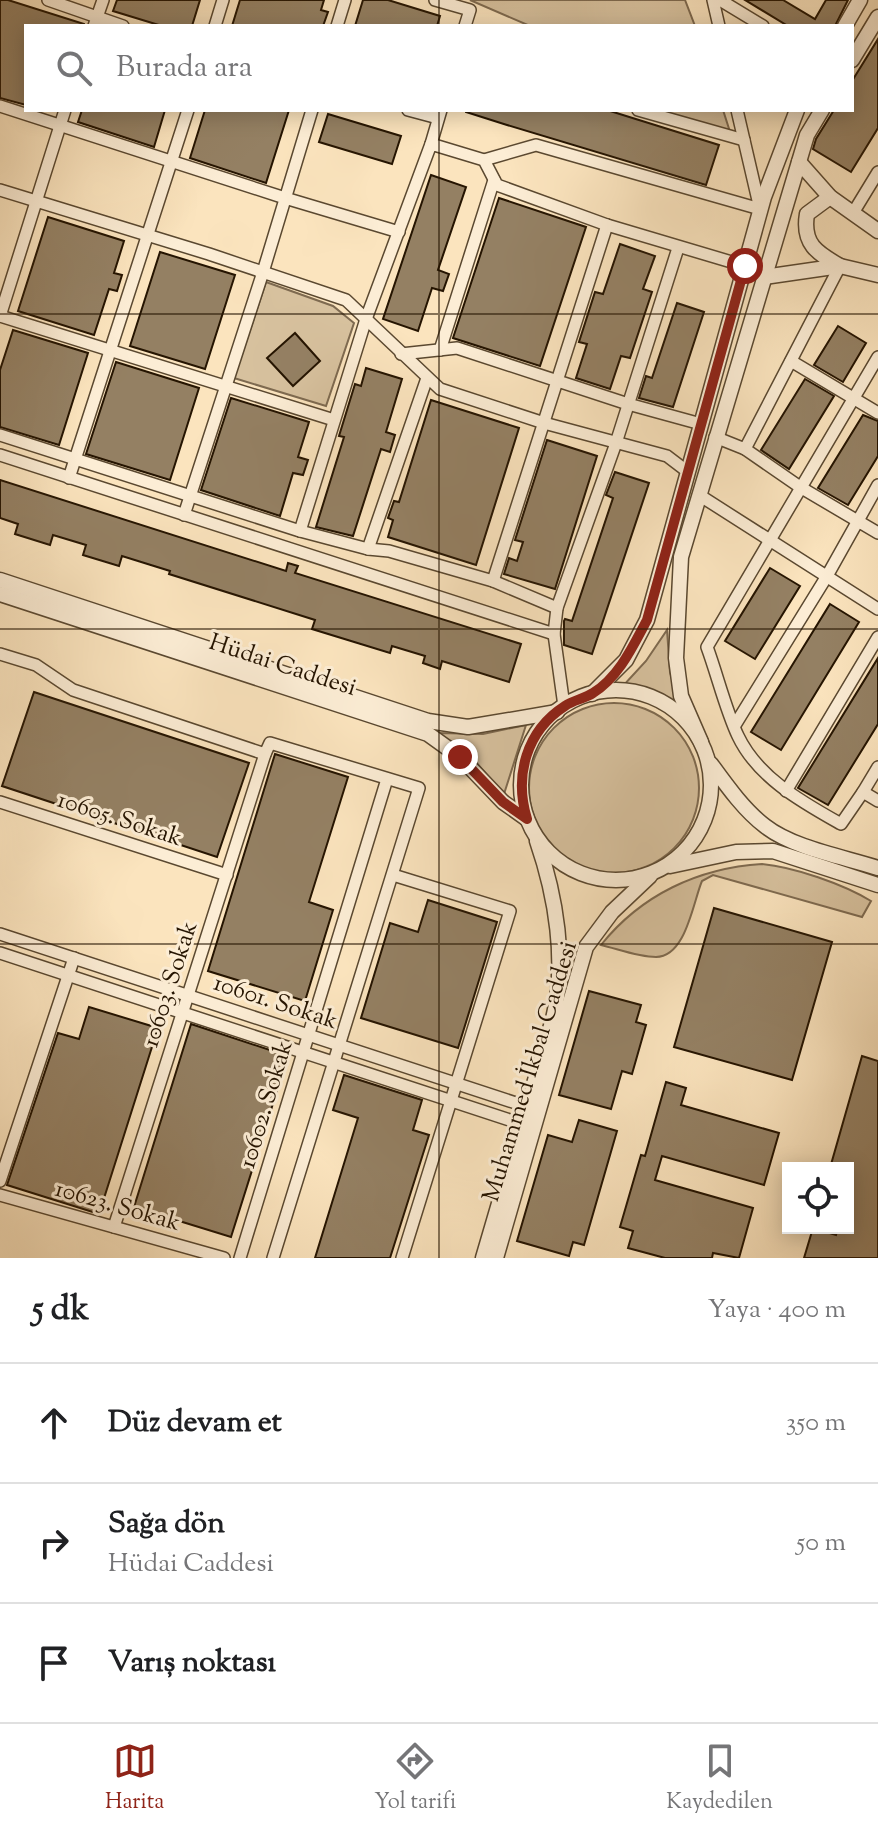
<!DOCTYPE html>
<html lang="tr">
<head>
<meta charset="utf-8">
<style>
  :root { --surface:#fff; --page:#f6f6f6; --text:#202124; --muted:#757577; --line:#e0e0e0; --accent:#8f2418 }
  body { margin:0; font-family:"Sorts Mill Goudy",serif; background:var(--page); color:var(--text) }
  .controls { position:absolute; right:24px; bottom:24px; display:grid; overflow:hidden; border-radius:0px; box-shadow:0 4px 20px #0003 }
  .controls button { width:72px; height:72px; display:grid; place-items:center; padding:0; border:0; border-bottom:2px solid var(--line); background:var(--surface); color:var(--text); font:40px sans-serif }
  .stop { position:absolute; width:24px; height:24px; margin:-18px; border:6px solid #8f2418; border-radius:50%; background:#fff }
  .stop.end { background:#8f2418; border-color:#fff; box-shadow:0 2px 8px #0008 }
  .list { margin:0; padding:0; list-style:none }
  h2 { display:flex; justify-content:space-between; align-items:center; height:104px; margin:0; padding:0 32px; font-size:34px }
  h2 small { font-size:26px; font-weight:400; color:var(--muted) }
  .list li { display:grid; grid-template-columns:52px 1fr auto; gap:24px; align-items:center; box-sizing:border-box; height:120px; padding:0 32px; border-top:2px solid var(--line) }
  .list b { display:block; font-size:30px; white-space:nowrap }
  .list p { margin:0; font-size:26px; white-space:nowrap; color:var(--muted) }
  .list em { font-size:26px; font-style:normal; color:var(--muted) }
  .icon { flex:none; width:44px; height:44px; fill:none; stroke:currentColor; stroke-width:2; stroke-linecap:round; stroke-linejoin:round }
  .map { position:relative; flex:none; width:878px; height:1258px; overflow:hidden }
  .search { position:absolute; background:var(--surface); box-shadow:0 4px 20px #0003; left:24px; right:24px; top:24px; height:88px; display:flex; align-items:center; gap:20px; box-sizing:border-box; padding:0 28px; border-radius:0px; color:var(--muted); font-size:30px }
  .sheet { height:464px; background:var(--surface) }
  nav { display:flex; justify-content:space-around; align-items:center; box-sizing:border-box; height:112px; border-top:2px solid var(--line); background:var(--surface); font-size:22px; color:var(--muted) }
  nav a { display:grid; justify-items:center; gap:4px }
  nav .on { color:var(--accent) }
  .map>svg:first-child { display:block }
</style>
</head>
<body>
<div class="map">
<svg width="878" height="1258" viewBox="0 0 878 1258">
  <rect width="100%" height="100%" fill="#fbe4be"/>
  <filter id="stains"><feTurbulence type="fractalNoise" baseFrequency=".0025" numOctaves="4"/><feColorMatrix values="0 0 0 0 .2 0 0 0 0 .09 0 0 0 0 .02 0 0 0 .5 -.17"/></filter>
  <radialGradient id="worn" r=".72"><stop offset=".6" stop-color="#630" stop-opacity="0"/><stop offset="1" stop-color="#630" stop-opacity=".3"/></radialGradient>
  <g fill="#d7c19e" stroke="#7e6a50" stroke-width="2">
    <path d="M470,0H685L695,26H530Z"/>
    <path d="M650,110H723L731,135Z"/>
    <path d="M266,282L333,306L354,323L326,406L234,378Z"/>
    <path d="M667,630L670,672L681,711L654,696L622,687L646,661Z"/>
    <circle cx="614" cy="788" r="85"/>
    <path d="M526,725L504,794L474,760L438,733L483,734Z"/>
    <path d="M762,864C794,867 843,884 871,901L862,917L713,875L702,881C693,902 686,957 656,957C638,957 618,949 601,945C641,895 698,868 762,864Z"/>
  </g>
  <g fill="#948063" stroke="#251401" stroke-width="2">
    <path d="M0,0H8L84,24V26H26V105L0,98Z"/>
    <path d="M117,0H200L192,26H162L113,11Z"/>
    <path d="M240,0H324L321,10L328,12L323,26H232Z"/>
    <path d="M363,0H388L440,16L437,26H355Z"/>
    <path d="M745,0H783L815,19L826,0H848L835,26H788Z"/>
    <path d="M878,39V128L851,172L813,149L816,139L834,110H852V81Z"/>
    <path d="M82,110H165L154,147L78,122Z"/>
    <path d="M205,110H289L266,183L190,158Z"/>
    <path d="M466,110H607L719,145L706,185L507,125L466,112Z"/>
    <path d="M328,114L401,136L392,164L319,142Z"/>
    <path d="M431,175L466,187L438,270L449,274L443,291L432,288L418,331L383,319Z"/>
    <path d="M499,198L586,227L540,366L453,338Z"/>
    <path d="M48,217L124,241L114,273L122,275L117,291L109,289L94,335L18,311Z"/>
    <path d="M620,244L655,256L643,289L652,292L630,358L621,356L610,389L576,378L587,344L579,342L595,292L603,294Z"/>
    <path d="M160,252L235,275L205,369L130,346Z"/>
    <path d="M677,303L704,312L673,407L639,398L646,376L652,378Z"/>
    <path d="M838,326L866,343L843,382L814,365Z"/>
    <path d="M13,330L88,353L59,445L0,427V370Z"/>
    <path d="M295,333L320,361L293,386L267,358Z"/>
    <path d="M116,362L199,388L170,480L86,454Z"/>
    <path d="M366,368L402,379L386,432L395,435L390,452L381,449L353,536L316,527L344,437L339,436L355,384L361,386Z"/>
    <path d="M805,379L834,396L789,469L761,450Z"/>
    <path d="M231,398L309,422L298,457L308,460L303,475L293,473L280,516L201,490Z"/>
    <path d="M431,400L519,428L476,565L388,537L393,520L388,518L394,501L399,502Z"/>
    <path d="M863,415L878,421V456L848,505L818,488Z"/>
    <path d="M547,440L597,456L555,589L504,574L509,558L517,561L523,542L515,540Z"/>
    <path d="M615,472L649,483L592,654L564,645V621L565,619L572,621L613,498L606,495Z"/>
    <path d="M0,480L286,571L288,563L298,566L295,573L521,644L509,682L442,661L440,669L423,663L425,656L392,646L390,653L312,629L315,620L169,574L170,571L122,556L119,566L83,555L86,545L53,535L50,545L15,534L18,524L0,518Z"/>
    <path d="M770,568L800,586L755,659L725,641Z"/>
    <path d="M830,604L859,622L781,750L751,732Z"/>
    <path d="M878,658V724L828,805L798,788Z"/>
    <path d="M34,692L249,763L217,857L2,786Z"/>
    <path d="M275,754L348,777L309,902L333,910L305,1001L208,971Z"/>
    <path d="M428,900L497,922L458,1048L361,1018L390,923L418,932Z"/>
    <path d="M714,908L832,942L792,1080L674,1047Z"/>
    <path d="M589,991L641,1005L636,1022L646,1025L632,1074L622,1071L611,1109L559,1095Z"/>
    <path d="M89,1007L158,1028L99,1214L7,1185L58,1033L79,1039Z"/>
    <path d="M191,1024L288,1056L231,1237L134,1207Z"/>
    <path d="M862,1056L878,1061V1258H804L813,1228L836,1235L838,1228H848V1168H830Z"/>
    <path d="M344,1075L422,1100L413,1130L429,1135L390,1258H315L358,1118L333,1110Z"/>
    <path d="M666,1082L686,1088L681,1105L779,1133L764,1185L662,1156L655,1180L753,1208L739,1258L713,1253L712,1258H665L628,1248L633,1231L620,1227L641,1155L645,1156Z"/>
    <path d="M579,1120L617,1131L584,1245L573,1242L569,1256L517,1241L548,1135L572,1142Z"/>
  </g>
  <g fill="none" stroke-linecap="round" stroke-linejoin="round">
    <g stroke="#5a4830" stroke-width="14">
      <g id="minor">
        <path d="M48,0L123,26"/>
        <path d="M435,0L470,10L465,26"/>
        <path d="M713,0L719,26"/>
        <path d="M720,0L763,26"/>
        <path d="M94,26L103,0"/>
        <path d="M215,26L223,0"/>
        <path d="M337,26L345,0"/>
        <path d="M0,106L285,198L399,232"/>
        <path d="M408,110L438,118"/>
        <path d="M638,110L744,140"/>
        <path d="M431,144L441,110"/>
        <path d="M484,160L536,145L760,209L737,110"/>
        <path d="M0,190L209,254L346,300L440,389L544,423L667,456L688,472"/>
        <path d="M853,213L878,172"/>
        <path d="M0,316L334,420"/>
        <path d="M0,316L65,110"/>
        <path d="M440,350L494,180"/>
        <path d="M401,354L457,348L628,404L701,424"/>
        <path d="M878,357L707,647C717,674 726,711 738,736C758,778 802,802 841,824L863,792L878,801"/>
        <path d="M791,361L878,413"/>
        <path d="M0,435L300,531L368,549L389,551L493,581L557,608"/>
        <path d="M715,437L745,449L840,266"/>
        <path d="M745,449L800,487L878,533"/>
        <path d="M0,455L554,634"/>
        <path d="M69,478L188,110"/>
        <path d="M699,495L878,609"/>
        <path d="M184,515L263,272L312,110"/>
        <path d="M300,531L366,319L431,144L484,160L497,185L607,225L745,266"/>
        <path d="M368,549L427,378"/>
        <path d="M493,581L607,225"/>
        <path d="M0,654L36,665L73,690L265,754L270,743L419,788L273,1258"/>
        <path d="M564,706L554,634L557,608L616,443L678,248"/>
        <path d="M735,725L827,576L878,485"/>
        <path d="M786,791L878,637"/>
        <path d="M863,792L878,767"/>
        <path d="M0,802L227,875"/>
        <path d="M393,875L510,911L402,1258"/>
        <path d="M0,934L534,1109"/>
        <path d="M0,953L528,1126"/>
        <path d="M0,1181L74,958"/>
        <path d="M0,1195L224,1258"/>
        <path d="M114,1227L265,754"/>
        <path d="M240,1258L387,779"/>
      </g>
    </g>
    <g stroke="#5a4830" stroke-width="17">
      <g id="tertiary">
        <path d="M845,26L860,0"/>
        <path d="M852,60L878,17"/>
        <path d="M799,162L830,197L878,231"/>
        <path d="M830,197L807,214C802,244 817,253 840,266"/>
        <path d="M764,277L840,266L878,275"/>
        <path d="M0,580L428,721L468,727L557,712"/>
        <path d="M0,594L428,734L460,757L503,802L527,819"/>
        <circle cx="616" cy="785" r="95"/>
        <path d="M592,694L626,660L647,620L764,197L797,110"/>
        <path d="M701,742L681,696L676,658L681,557L807,135L822,110"/>
        <path d="M711,764C727,786 744,810 765,826C793,848 844,857 878,868"/>
        <path d="M670,866L736,852L773,851L878,885"/>
        <path d="M483,1258L553,1019C567,962 556,896 537,841"/>
        <path d="M496,1258L586,947L612,912L650,876"/>
      </g>
    </g>
    <use href="#minor" stroke="#fcedd5" stroke-width="11"/>
    <use href="#tertiary" stroke="#fcedd5" stroke-width="14"/>
  </g>
  <g fill="none" stroke-linecap="round" stroke-linejoin="round">
    <path stroke="#8f2418" stroke-width="10" d="M460,757L503,802L527,819C514,776 526,731 565,706C573,700 584,699 593,693C619,677 633,646 647,620L745,266"/>
  </g>
  <path fill="none" stroke="#251401" stroke-width="2" stroke-opacity="0.55" d="M439,0V26M439,110V1258M0,314H878M0,629H878M0,944H878"/>
  <g text-anchor="middle" stroke-width="6" stroke-linejoin="round" paint-order="stroke">
    <g font-size="24" fill="#251401" stroke="#fcedd5">
      <text transform="translate(283 664) rotate(18)" y="8">Hüdai Caddesi</text>
      <text transform="translate(120 818) rotate(18)" y="8">10605. Sokak</text>
      <text transform="translate(169 984) rotate(-72)" y="8">10603. Sokak</text>
      <text transform="translate(276 1001) rotate(18)" y="8">10601. Sokak</text>
      <text transform="translate(529 1071) rotate(-73)" y="8">Muhammed İkbal Caddesi</text>
      <text transform="translate(265 1104) rotate(-73)" y="8">10602. Sokak</text>
      <text transform="translate(118 1205) rotate(16)" y="8">10623. Sokak</text>
    </g>
  </g>
  <rect width="100%" height="100%" filter="url(#stains)"/>
  <rect width="100%" height="100%" fill="url(#worn)"/>
</svg>
<div class="controls">
<button><svg class="icon" aria-label="locate" viewBox="0 0 24 24"><circle cx="12" cy="12" r="6"/><path d="M12 2v4M12 18v4M2 12h4M18 12h4"/></svg></button>
</div>
<div class="stop" style="left:745px;top:266px"></div>
<div class="stop end" style="left:460px;top:757px"></div>
<div class="search"><svg class="icon" aria-label="search" viewBox="0 0 24 24"><circle cx="10" cy="10" r="6"/><path d="M15 15l6 6"/></svg>Burada ara</div>
</div>
<section class="sheet">
<h2>5 dk<small>Yaya · 400 m</small></h2>
<ul class="list">
<li><svg class="icon" aria-label="ahead" viewBox="0 0 24 24"><path d="M12 20V5M6 11l6-6 6 6"/></svg><div><b>Düz devam et</b></div><em>350 m</em></li>
<li><svg class="icon" aria-label="right" viewBox="0 0 24 24"><path d="M7 20v-9h11M14 6l5 5-5 5"/></svg><div><b>Sağa dön</b><p>Hüdai Caddesi</p></div><em>50 m</em></li>
<li><svg class="icon" aria-label="arrive" viewBox="0 0 24 24"><path d="M6 21V4h12l-3 4 3 4H6"/></svg><div><b>Varış noktası</b></div></li>
</ul>
</section>
<nav>
<a class="on"><svg class="icon" aria-label="map" viewBox="0 0 24 24"><path d="M3 6l6-2 6 2 6-2v14l-6 2-6-2-6 2zM9 4v14M15 6v14"/></svg>Harita</a>
<a><svg class="icon" aria-label="directions" viewBox="0 0 24 24"><path d="M12 3l9 9-9 9-9-9zM9 14v-3h6M13 9l2 2-2 2"/></svg>Yol tarifi</a>
<a><svg class="icon" aria-label="saved" viewBox="0 0 24 24"><path d="M7 4h10v16l-5-4-5 4z"/></svg>Kaydedilen</a>
</nav>
</body>
</html>
